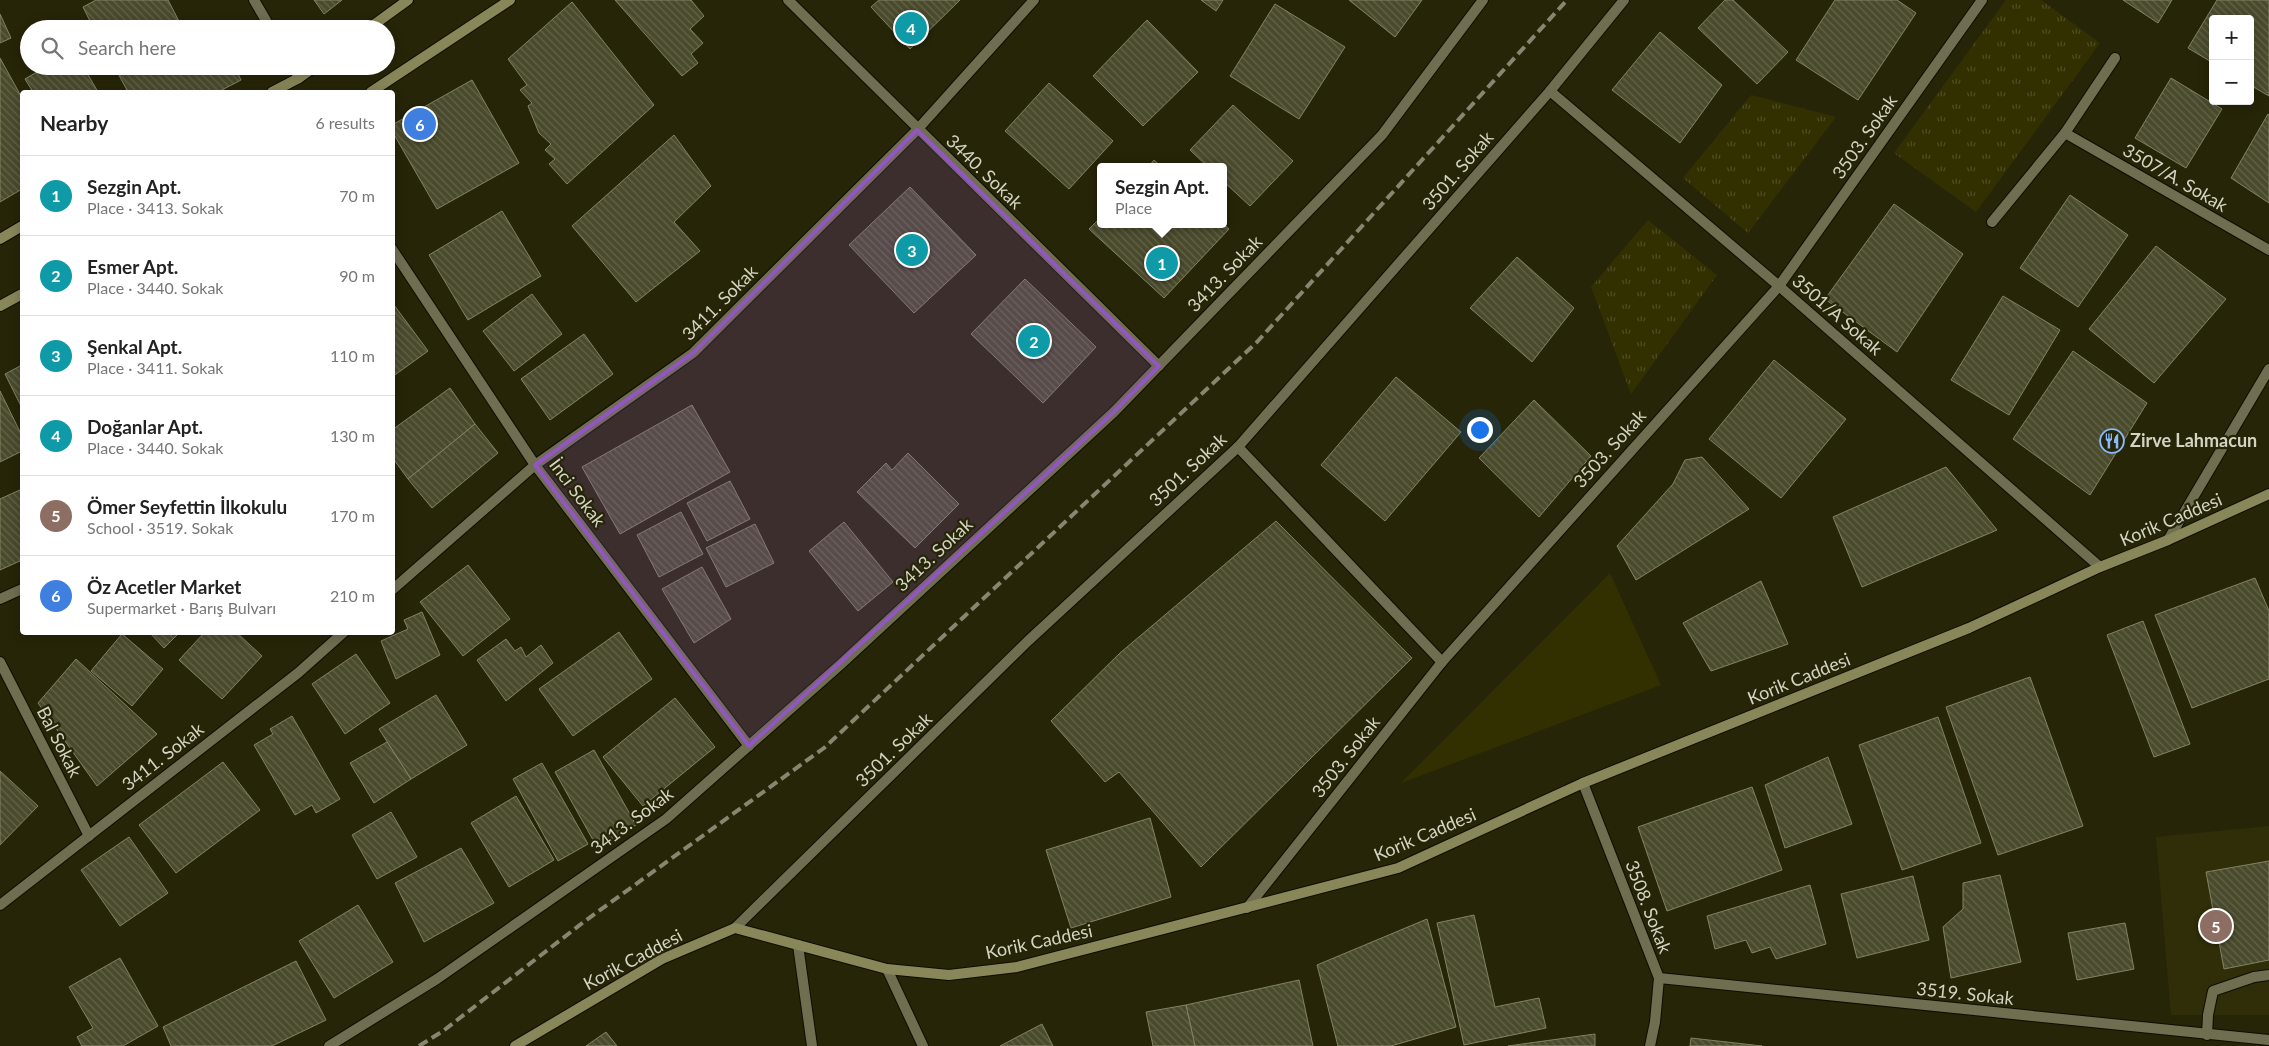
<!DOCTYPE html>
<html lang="en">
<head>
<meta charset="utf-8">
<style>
  :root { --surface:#fff; --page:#f6f6f6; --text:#222; --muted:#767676; --line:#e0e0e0; --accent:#516684 }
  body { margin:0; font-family:Lato,sans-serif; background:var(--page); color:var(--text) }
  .controls { position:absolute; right:15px; top:15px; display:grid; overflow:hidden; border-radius:5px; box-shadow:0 2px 12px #0003 }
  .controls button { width:45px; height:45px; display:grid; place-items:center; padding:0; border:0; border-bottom:1px solid var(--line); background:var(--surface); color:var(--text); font:25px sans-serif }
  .you { position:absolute; left:1479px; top:429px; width:18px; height:18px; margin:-12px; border:4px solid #fff; border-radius:50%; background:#1a73e8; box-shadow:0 0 0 8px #1a73e833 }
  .badge { display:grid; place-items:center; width:32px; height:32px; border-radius:50%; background:var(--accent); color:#fff; font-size:16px; font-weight:700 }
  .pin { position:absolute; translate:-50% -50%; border:2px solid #fff; box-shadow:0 1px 5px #0006 }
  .popup { position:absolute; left:1097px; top:163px; width:130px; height:65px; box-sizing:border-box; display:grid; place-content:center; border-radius:5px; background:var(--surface); filter:drop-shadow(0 1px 4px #0005); font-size:16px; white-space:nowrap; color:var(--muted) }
  .popup b { font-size:19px; color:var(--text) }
  .popup::after { content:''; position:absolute; left:50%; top:100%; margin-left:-10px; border:10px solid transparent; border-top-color:var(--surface) }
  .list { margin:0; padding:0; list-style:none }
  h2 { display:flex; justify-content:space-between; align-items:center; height:65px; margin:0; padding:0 20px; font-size:21px }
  h2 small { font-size:16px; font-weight:400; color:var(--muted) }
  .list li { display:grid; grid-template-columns:32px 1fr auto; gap:15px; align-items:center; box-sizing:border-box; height:80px; padding:0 20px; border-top:1px solid var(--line) }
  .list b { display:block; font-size:19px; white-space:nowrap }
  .list p { margin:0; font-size:16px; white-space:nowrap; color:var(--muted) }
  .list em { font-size:16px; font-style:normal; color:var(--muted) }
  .icon { flex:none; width:28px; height:28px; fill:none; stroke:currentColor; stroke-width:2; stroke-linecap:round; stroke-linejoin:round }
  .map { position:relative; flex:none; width:2269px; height:1046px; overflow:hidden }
  .search { position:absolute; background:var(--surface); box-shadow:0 2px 12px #0003; left:20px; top:20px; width:375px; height:55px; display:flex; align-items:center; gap:12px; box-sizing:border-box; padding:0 18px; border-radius:28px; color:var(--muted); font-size:19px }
  .panel { position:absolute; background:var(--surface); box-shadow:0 2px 12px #0003; left:20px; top:90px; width:375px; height:545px; border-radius:5px }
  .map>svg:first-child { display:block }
</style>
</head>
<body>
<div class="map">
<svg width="2269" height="1046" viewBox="0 0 2269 1046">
  <defs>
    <pattern id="park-tufts" width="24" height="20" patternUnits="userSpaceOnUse" patternTransform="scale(1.25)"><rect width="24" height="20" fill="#323001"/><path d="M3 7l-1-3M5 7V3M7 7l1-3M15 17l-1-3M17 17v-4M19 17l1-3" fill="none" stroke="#4f4d24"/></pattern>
    <pattern id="building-back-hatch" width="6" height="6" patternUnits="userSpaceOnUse" patternTransform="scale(1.25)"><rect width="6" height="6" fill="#4a4a2d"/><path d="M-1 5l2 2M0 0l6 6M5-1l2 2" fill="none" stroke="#63634a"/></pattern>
  </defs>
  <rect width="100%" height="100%" fill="#262508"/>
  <path fill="#2f2e08" d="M2269,826V1015H2171L2156,837Z"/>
  <path fill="#323001" d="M1610,573L1661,685L1401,783Z"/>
  <g fill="url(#park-tufts)">
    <path d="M2006,0H2041L2100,43L1976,212L1894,153Z"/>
    <path d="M1751,95L1836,117L1748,233L1683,178Z"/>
    <path d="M1648,220L1717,275L1631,394L1591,287Z"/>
  </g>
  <g fill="url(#building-back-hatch)" stroke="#838364">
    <path d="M96,0H168L183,29H94L83,7Z"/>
    <path d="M314,0H342L324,14Z"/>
    <path d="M615,0H691L704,16L690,29L703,43L691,54L698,63L682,76Z"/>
    <path d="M879,0H960L910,49L871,7Z"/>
    <path d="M1201,0H1223L1216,11Z"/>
    <path d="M1349,0H1422L1395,37Z"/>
    <path d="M1725,0H1733L1788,52L1757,84L1698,28Z"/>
    <path d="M1835,0H1897L1916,13L1858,100L1796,60Z"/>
    <path d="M2123,0H2172L2158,23Z"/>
    <path d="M2217,0H2269V96L2250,85V19H2213V63L2188,48Z"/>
    <path d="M572,2L654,105L567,184L549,164L555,159L545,150L551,144L539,133L528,106L532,103L520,90L527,85L508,59Z"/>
    <path d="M1275,4L1345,47L1299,119L1230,76Z"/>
    <path d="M0,14L11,38L0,43Z"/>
    <path d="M1147,20L1198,72L1143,126L1093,76Z"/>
    <path d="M1660,32L1722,85L1680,143L1612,90Z"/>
    <path d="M0,58L22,98V189L0,202Z"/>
    <path d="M47,66H83L98,92H33L25,79Z"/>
    <path d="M114,66H234L241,80L218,92H128Z"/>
    <path d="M2171,78L2222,109L2186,168L2135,138Z"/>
    <path d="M472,80L519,163L437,209L392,131V125Z"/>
    <path d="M1049,83L1113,141L1069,189L1005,131Z"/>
    <path d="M1233,105L1293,161L1250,206L1223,181V167H1208L1190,150Z"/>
    <path d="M2268,114L2269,115V203L2231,178Z"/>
    <path d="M674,135L711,186L674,222L700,251L636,302L572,226Z"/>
    <path d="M1154,160L1162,167H1148Z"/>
    <path d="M910,187L976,255L914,313L849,245Z"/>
    <path d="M2070,195L2128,235L2078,307L2020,268Z"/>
    <path d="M1894,204L1963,254L1897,352L1825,299Z"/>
    <path d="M502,211L541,276L468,320L429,255Z"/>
    <path d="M1101,217V224H1223L1229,229L1164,298L1089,229Z"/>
    <path d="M2156,246L2226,299L2154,383L2089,329Z"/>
    <path d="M1517,257L1574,308L1532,362L1470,308Z"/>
    <path d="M1025,279L1096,347L1043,403L971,334Z"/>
    <path d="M532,294L562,334L514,371L483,331Z"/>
    <path d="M2003,296L2060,330L2009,415L1951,380Z"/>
    <path d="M394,305L428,351L392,377V306Z"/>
    <path d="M584,334L613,374L550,420L521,379Z"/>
    <path d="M2073,351L2147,403L2090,495L2013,439Z"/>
    <path d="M1774,360L1846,419L1781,498L1709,439Z"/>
    <path d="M22,365V408L5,374Z"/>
    <path d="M1396,377L1461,432L1385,521L1321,465Z"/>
    <path d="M450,388L475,424L408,479L392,457V430Z"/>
    <path d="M0,391L22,436V451L0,462Z"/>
    <path d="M1534,400L1591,456L1539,517L1479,458Z"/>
    <path d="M692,405L730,472L620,534L582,467Z"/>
    <path d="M475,424L498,453L432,508L408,479Z"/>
    <path d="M908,453L959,504L915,548L857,492L886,463L892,470Z"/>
    <path d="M1702,457L1749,509L1636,580L1617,546L1673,484L1685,460Z"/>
    <path d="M1946,467L1997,530L1862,587L1833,517Z"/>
    <path d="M730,481L750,519L707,541L687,503Z"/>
    <path d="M22,489V560L0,570V499Z"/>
    <path d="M681,512L703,554L659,577L637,535Z"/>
    <path d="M1276,521L1412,658L1201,867L1119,772L1105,782L1051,721L1120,653Z"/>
    <path d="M844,522L893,582L858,611L809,551Z"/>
    <path d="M755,524L774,563L726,587L706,548Z"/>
    <path d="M468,565L510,619L463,656L420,602Z"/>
    <path d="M702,567L731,619L694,643L662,589Z"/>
    <path d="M2255,578L2269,611V679L2192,708L2155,615Z"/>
    <path d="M1761,581L1788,644L1711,671L1683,623Z"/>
    <path d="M422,612L440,655L396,679L381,641L408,629L404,620Z"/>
    <path d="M2143,621L2190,744L2154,757L2107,635Z"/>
    <path d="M149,632H180L164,648Z"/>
    <path d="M205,632H236L262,656L222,699L179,660Z"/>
    <path d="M619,632L652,679L573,736L539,689Z"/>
    <path d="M122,634L163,669L132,706L91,671Z"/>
    <path d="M506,639L515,651L521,647L526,657L541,645L553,663L506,701L477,660Z"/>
    <path d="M356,654L390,703L345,734L312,684Z"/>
    <path d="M76,659L157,734L97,786L38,703Z"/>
    <path d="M2030,677L2083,826L1998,855L1946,707Z"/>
    <path d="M436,695L467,745L411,779L379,729Z"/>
    <path d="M675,698L715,747L643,806L603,757Z"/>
    <path d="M292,716L340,799L316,813L312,805L295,815L254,745L273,734L270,729Z"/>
    <path d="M1938,717L1981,843L1902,870L1859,745Z"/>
    <path d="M387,742L411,779L374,803L350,763Z"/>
    <path d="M594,750L636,825L597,847L555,772Z"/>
    <path d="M1828,757L1852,824L1785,848L1765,785Z"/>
    <path d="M223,762L260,810L176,873L139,825Z"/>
    <path d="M542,763L588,844L558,861L513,779Z"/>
    <path d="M0,771L38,806L0,845Z"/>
    <path d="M1752,787L1782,870L1667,911L1638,827Z"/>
    <path d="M516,796L554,860L509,887L471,823Z"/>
    <path d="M391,812L417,857L377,879L352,835Z"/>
    <path d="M1150,818L1171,897L1071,928L1046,850Z"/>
    <path d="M129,837L168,893L120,926L81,870Z"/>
    <path d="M461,848L494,903L424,942L395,883Z"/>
    <path d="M2269,861V960L2224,969L2206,872Z"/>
    <path d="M2000,875L2021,962L1951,978L1943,927L1963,909V883Z"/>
    <path d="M1913,876L1929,940L1857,958L1841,894Z"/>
    <path d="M1810,885L1826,944L1776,959L1770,947L1752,953L1746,940L1715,949L1707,916Z"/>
    <path d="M358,905L393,962L334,998L299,941Z"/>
    <path d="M1474,915L1495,1007L1539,998L1546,1028L1464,1045L1437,923Z"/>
    <path d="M1427,919L1456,1027L1391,1046H1338L1317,965Z"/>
    <path d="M2125,923L2134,969L2077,980L2068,933Z"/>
    <path d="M120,958L158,1026L123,1046H82L77,1037L93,1028L69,987Z"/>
    <path d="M296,961L326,1020L272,1046H171L163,1027Z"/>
    <path d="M1299,980L1313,1046H1195L1186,1005Z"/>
    <path d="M1186,1005L1195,1046H1153L1146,1012Z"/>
    <path d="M1042,1024L1053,1046H1000Z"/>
    <path d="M606,1032L617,1046H586Z"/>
    <path d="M1595,1034V1046H1508Z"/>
    <path d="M1691,1038L1762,1046H1690Z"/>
  </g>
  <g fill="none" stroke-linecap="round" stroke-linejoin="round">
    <g stroke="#0f0d00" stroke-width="12">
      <g id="lane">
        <path d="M0,599L22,589"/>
        <path d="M2207,1035L2208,1015L2213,991L2254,977L2269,975"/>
      </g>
    </g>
    <g stroke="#0f0d00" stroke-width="12">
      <g id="street">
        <path d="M254,0L271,29"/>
        <path d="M788,0L1159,366"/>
        <path d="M293,66L299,78"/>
        <path d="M1550,91L1779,286L2100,567"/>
        <path d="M2065,133L2269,250"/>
        <path d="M1992,222L2065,133L2115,58"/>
        <path d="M392,249L535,465L749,746"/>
        <path d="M1238,447L1442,662"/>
        <path d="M2168,540L2269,369"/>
        <path d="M392,590L535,465L693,353L917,130L1034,0"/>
        <path d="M0,662L89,836"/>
        <path d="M1583,783L1659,978L1655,1022L1650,1046"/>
        <path d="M0,905L298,673L344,632"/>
        <path d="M1247,908L1442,662L1779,286L1982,0"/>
        <path d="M735,928L1028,641L1238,447L1550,91L1624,0"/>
        <path d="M798,945L812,1046"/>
        <path d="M887,969L923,1046"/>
        <path d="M1659,978L2269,1040"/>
        <path d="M329,1046L437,979L666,819L840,665L1114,412L1382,135L1483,0"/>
      </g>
    </g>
    <g stroke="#0f0d00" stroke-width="12">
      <g id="secondary">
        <path d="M368,29L408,0"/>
        <path d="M272,92L299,78L316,66"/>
        <path d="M371,92L510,0"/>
        <path d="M0,239L22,226"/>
        <path d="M0,306L22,294"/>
        <path d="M515,1046L662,959L735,928L887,969L949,975L1017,967L1398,868L1583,783L1969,628L2100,567L2168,540L2269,494"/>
      </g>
    </g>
    <use href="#lane" stroke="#6f6e50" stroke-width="10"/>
    <use href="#street" stroke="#6f6e50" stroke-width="10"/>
    <use href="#secondary" stroke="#888759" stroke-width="10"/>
    <path stroke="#878771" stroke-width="4" stroke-dasharray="10 5" stroke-linecap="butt" d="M419,1046L443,1031L585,921L824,748L1257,342L1567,0"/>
  </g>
  <path fill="#9156c0" fill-opacity="0.2" stroke="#9156c0" stroke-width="4" stroke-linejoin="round" d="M917,130L1159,366L1114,412L749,746L535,465L693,353Z"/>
  <defs>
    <g id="restaurant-ring" transform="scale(1.25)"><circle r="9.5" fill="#262508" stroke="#8abafc" stroke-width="1.5"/><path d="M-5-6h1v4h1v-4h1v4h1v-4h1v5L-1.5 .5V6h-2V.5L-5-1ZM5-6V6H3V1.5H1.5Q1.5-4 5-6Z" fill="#8abafc"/></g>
  </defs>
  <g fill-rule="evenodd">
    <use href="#restaurant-ring" x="2112" y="441"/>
  </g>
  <g text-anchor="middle" stroke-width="4.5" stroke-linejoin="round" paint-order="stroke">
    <g font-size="18" fill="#d4d4c3" stroke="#262508">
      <text transform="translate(1865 137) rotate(-55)" y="6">3503. Sokak</text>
      <text transform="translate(1458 171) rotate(-49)" y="6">3501. Sokak</text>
      <text transform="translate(984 172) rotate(44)" y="6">3440. Sokak</text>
      <text transform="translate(2175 178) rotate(30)" y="6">3507/A. Sokak</text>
      <text transform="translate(1225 274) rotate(-46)" y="6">3413. Sokak</text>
      <text transform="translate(720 303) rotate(-45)" y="6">3411. Sokak</text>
      <text transform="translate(1837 315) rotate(41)" y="6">3501/A Sokak</text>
      <text transform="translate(1610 449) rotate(-48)" y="6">3503. Sokak</text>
      <text transform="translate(1188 470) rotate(-43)" y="6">3501. Sokak</text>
      <text transform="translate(577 493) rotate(53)" y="6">İnci Sokak</text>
      <text transform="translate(2171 520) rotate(-23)" y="6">Korik Caddesi</text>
      <text transform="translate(934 555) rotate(-43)" y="6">3413. Sokak</text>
      <text transform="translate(1799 679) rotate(-22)" y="6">Korik Caddesi</text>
      <text transform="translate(59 742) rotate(63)" y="6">Bal Sokak</text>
      <text transform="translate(894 750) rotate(-44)" y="6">3501. Sokak</text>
      <text transform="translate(163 757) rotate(-38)" y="6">3411. Sokak</text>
      <text transform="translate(1346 757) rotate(-52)" y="6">3503. Sokak</text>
      <text transform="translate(632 821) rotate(-37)" y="6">3413. Sokak</text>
      <text transform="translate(1425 835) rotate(-23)" y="6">Korik Caddesi</text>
      <text transform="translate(1648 907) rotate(69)" y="6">3508. Sokak</text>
      <text transform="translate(1039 942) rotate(-12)" y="6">Korik Caddesi</text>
      <text transform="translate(633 960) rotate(-28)" y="6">Korik Caddesi</text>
      <text transform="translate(1965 994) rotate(6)" y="6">3519. Sokak</text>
    </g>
    <g font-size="18" font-weight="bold" fill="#d4d4c3" stroke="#262508" text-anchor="start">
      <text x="2130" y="447">Zirve Lahmacun</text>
    </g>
  </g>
</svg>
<div class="controls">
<button>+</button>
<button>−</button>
</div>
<div class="you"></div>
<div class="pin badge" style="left:1162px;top:263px;background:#0f9aa8">1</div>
<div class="popup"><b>Sezgin Apt.</b>Place</div>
<div class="pin badge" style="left:1034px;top:341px;background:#0f9aa8">2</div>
<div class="pin badge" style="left:912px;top:250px;background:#0f9aa8">3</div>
<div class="pin badge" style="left:911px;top:28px;background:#0f9aa8">4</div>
<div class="pin badge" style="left:2216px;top:926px;background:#8d6e63">5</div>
<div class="pin badge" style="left:420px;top:124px;background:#3f7fe0">6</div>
<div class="search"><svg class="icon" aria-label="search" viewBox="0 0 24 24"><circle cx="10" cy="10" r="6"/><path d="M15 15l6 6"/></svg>Search here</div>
<section class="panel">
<h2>Nearby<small>6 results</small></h2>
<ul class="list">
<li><span class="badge" style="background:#0f9aa8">1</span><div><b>Sezgin Apt.</b><p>Place · 3413. Sokak</p></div><em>70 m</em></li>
<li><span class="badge" style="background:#0f9aa8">2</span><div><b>Esmer Apt.</b><p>Place · 3440. Sokak</p></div><em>90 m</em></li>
<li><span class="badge" style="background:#0f9aa8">3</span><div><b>Şenkal Apt.</b><p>Place · 3411. Sokak</p></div><em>110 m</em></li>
<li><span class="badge" style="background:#0f9aa8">4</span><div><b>Doğanlar Apt.</b><p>Place · 3440. Sokak</p></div><em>130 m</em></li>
<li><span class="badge" style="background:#8d6e63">5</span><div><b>Ömer Seyfettin İlkokulu</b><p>School · 3519. Sokak</p></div><em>170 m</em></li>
<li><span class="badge" style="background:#3f7fe0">6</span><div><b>Öz Acetler Market</b><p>Supermarket · Barış Bulvarı</p></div><em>210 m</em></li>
</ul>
</section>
</div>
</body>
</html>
